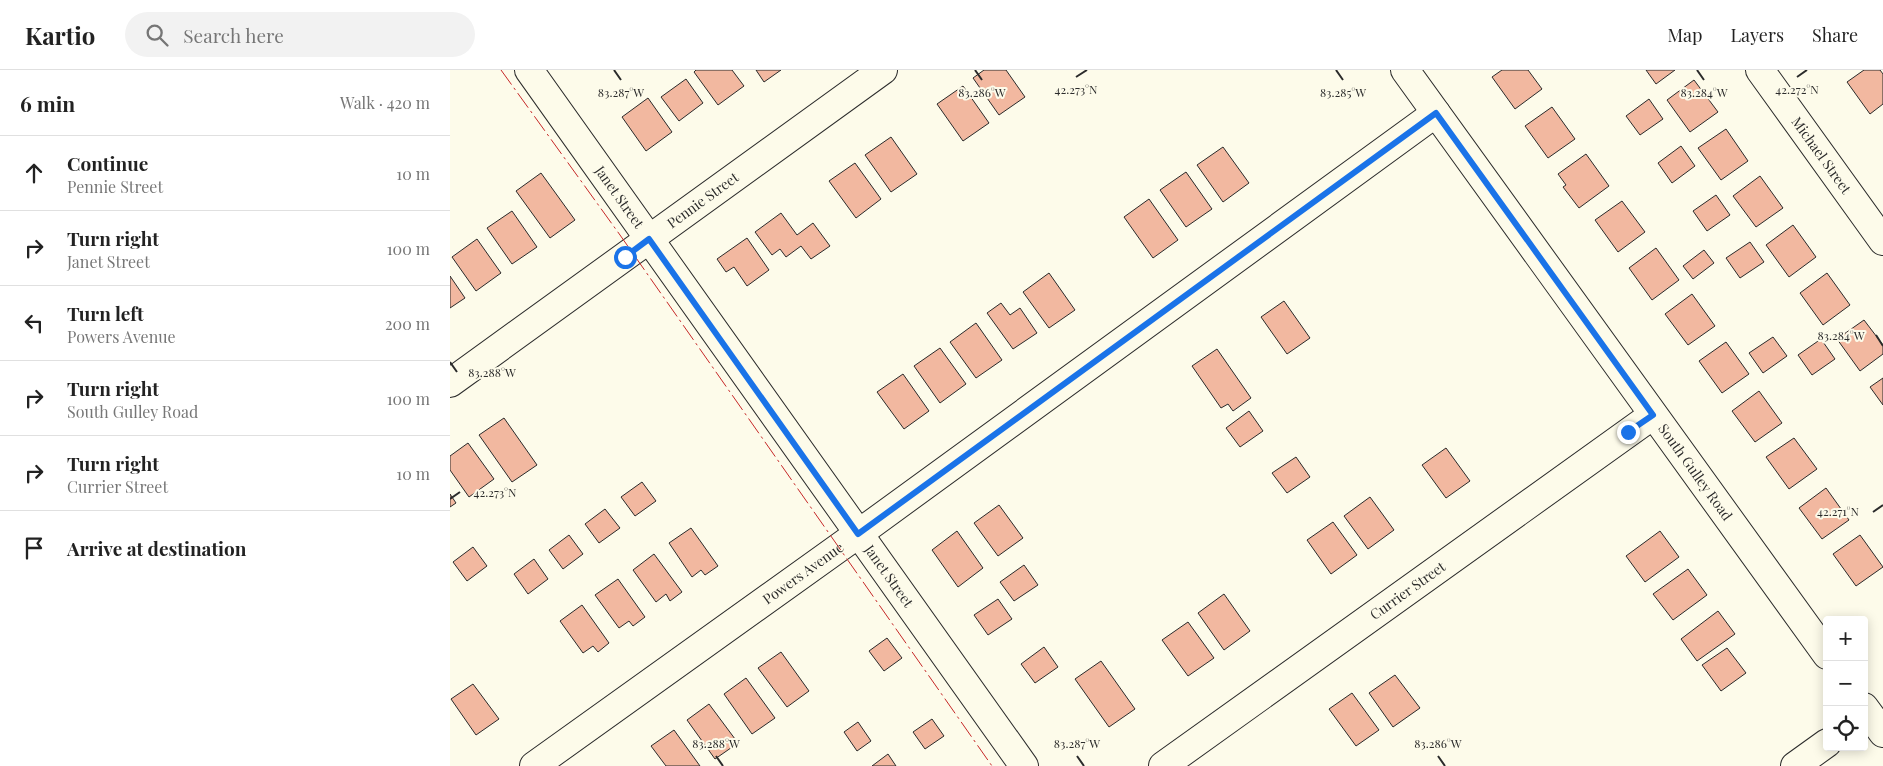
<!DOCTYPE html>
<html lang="en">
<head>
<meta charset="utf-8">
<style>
  :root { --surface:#fff; --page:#f2f2f2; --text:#222; --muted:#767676; --line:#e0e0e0 }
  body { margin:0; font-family:"Playfair Display",serif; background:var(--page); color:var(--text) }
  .controls { position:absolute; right:15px; bottom:15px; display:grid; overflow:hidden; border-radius:5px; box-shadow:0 2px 12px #0003 }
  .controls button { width:45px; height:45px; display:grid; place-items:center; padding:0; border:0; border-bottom:1px solid var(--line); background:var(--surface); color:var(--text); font:25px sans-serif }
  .stop { position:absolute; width:15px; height:15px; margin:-11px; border:4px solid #1a73e8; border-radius:50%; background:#fff }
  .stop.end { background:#1a73e8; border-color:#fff; box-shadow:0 1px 5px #0008 }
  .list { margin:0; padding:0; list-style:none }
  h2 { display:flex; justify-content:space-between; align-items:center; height:65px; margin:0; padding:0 20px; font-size:21px }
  h2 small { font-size:16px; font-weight:400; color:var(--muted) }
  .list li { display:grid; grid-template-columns:32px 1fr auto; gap:15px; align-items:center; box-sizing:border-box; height:75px; padding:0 20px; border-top:1px solid var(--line) }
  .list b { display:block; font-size:19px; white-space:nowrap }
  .list p { margin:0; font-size:16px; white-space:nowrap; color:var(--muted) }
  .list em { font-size:16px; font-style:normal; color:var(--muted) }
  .icon { flex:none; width:28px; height:28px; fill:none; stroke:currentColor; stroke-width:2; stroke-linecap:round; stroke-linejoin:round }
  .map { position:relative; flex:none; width:1433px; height:696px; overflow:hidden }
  header { display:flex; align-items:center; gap:30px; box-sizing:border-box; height:70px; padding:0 25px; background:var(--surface); border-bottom:1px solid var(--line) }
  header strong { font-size:24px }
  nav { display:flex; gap:28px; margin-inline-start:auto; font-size:18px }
  .search { width:350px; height:45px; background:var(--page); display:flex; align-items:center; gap:12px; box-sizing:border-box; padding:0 18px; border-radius:28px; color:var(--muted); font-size:19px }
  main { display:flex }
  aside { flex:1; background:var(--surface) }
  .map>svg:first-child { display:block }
</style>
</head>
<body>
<header>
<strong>Kartio</strong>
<div class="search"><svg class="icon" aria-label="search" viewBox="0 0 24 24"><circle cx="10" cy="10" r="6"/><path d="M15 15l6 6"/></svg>Search here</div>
<nav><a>Map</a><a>Layers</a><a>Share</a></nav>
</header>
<main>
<aside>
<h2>6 min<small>Walk · 420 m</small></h2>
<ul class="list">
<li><svg class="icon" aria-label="ahead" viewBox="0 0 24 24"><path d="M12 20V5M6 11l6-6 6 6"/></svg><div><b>Continue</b><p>Pennie Street</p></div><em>10 m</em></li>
<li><svg class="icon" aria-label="right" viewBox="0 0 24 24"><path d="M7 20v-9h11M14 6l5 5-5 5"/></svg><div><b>Turn right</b><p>Janet Street</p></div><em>100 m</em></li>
<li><svg class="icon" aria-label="left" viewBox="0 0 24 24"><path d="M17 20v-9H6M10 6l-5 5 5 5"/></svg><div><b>Turn left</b><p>Powers Avenue</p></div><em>200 m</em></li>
<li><svg class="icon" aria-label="right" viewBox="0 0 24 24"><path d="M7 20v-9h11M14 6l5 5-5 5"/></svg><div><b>Turn right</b><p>South Gulley Road</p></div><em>100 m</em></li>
<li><svg class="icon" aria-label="right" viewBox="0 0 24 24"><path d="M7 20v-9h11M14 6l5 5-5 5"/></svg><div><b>Turn right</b><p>Currier Street</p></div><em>10 m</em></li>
<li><svg class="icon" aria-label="arrive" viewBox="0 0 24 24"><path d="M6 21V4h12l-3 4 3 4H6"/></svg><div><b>Arrive at destination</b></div></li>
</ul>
</aside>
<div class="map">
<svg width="1433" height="696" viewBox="0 0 1433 696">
  <rect width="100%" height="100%" fill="#fdfbea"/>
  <g fill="#f2b8a0" stroke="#2b2b2b">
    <path d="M246,0H282L294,16L268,35L244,2Z"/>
    <path d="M306,0H331L314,12Z"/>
    <path d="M534,0H556L575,27L549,45L523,8Z"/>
    <path d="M1052,0H1078L1092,19L1065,39L1042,7Z"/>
    <path d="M1196,0H1225L1206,14Z"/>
    <path d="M1414,0H1430L1433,4V34L1420,44L1397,12Z"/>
    <path d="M236,9L253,33L229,51L211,27Z"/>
    <path d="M1244,10L1268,42L1240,62L1217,30Z"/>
    <path d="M513,16L539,53L513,71L487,34Z"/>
    <path d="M198,28L222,62L196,81L172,47Z"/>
    <path d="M1199,29L1213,49L1190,65L1176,46Z"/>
    <path d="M1102,37L1125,69L1098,88L1075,56Z"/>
    <path d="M1276,59L1298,91L1271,110L1248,78Z"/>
    <path d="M441,67L467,104L441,122L415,85Z"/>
    <path d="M1231,76L1245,96L1222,113L1208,93Z"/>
    <path d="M773,77L799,113L773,132L747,95Z"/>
    <path d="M1136,84L1159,116L1129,138L1113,117L1116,115L1108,104Z"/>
    <path d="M405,93L431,129L406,148L379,111Z"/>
    <path d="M736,102L762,139L736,157L710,120Z"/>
    <path d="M91,103L125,150L100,168L66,121Z"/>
    <path d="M1310,106L1333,138L1306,157L1283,126Z"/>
    <path d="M1266,125L1280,145L1257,161L1243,141Z"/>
    <path d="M699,129L728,170L703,188L674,147Z"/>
    <path d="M1172,131L1195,162L1168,182L1145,150Z"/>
    <path d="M62,141L87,177L62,194L37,158Z"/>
    <path d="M331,143L347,165L363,153L380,176L361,189L351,176L336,187L330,179L322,185L305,162Z"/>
    <path d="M1343,155L1366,187L1339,207L1316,175Z"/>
    <path d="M297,168L319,200L297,216L284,197L276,202L267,189Z"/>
    <path d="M27,169L51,203L26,221L2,187Z"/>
    <path d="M1300,172L1314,192L1290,208L1276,188Z"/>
    <path d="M1206,178L1229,210L1202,230L1179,198Z"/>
    <path d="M1254,180L1264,193L1243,209L1233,196Z"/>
    <path d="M599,203L625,240L599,258L573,222Z"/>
    <path d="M1377,203L1400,235L1373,255L1350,223Z"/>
    <path d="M0,206L15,228L0,238Z"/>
    <path d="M1242,224L1265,256L1238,275L1215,244Z"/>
    <path d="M834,231L860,268L837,284L811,247Z"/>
    <path d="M551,233L560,245L570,238L587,263L563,279L537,243Z"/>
    <path d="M1414,250L1433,275V284L1410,301L1387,269Z"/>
    <path d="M526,253L552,290L526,308L500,272Z"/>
    <path d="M1323,267L1337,286L1313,303L1299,283Z"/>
    <path d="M1371,269L1385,289L1362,305L1348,285Z"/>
    <path d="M1276,272L1299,304L1272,323L1249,291Z"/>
    <path d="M490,278L516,314L490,333L464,296Z"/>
    <path d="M767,279L801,328L783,341L778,334L771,338L742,296Z"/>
    <path d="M453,304L479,341L454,359L427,322Z"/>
    <path d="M1433,308V335L1420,317Z"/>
    <path d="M1309,321L1332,353L1305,372L1282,341Z"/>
    <path d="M799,341L813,361L790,377L776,358Z"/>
    <path d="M54,348L87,395L62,412L29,365Z"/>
    <path d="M1344,368L1367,399L1339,419L1316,387Z"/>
    <path d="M18,373L44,409L19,427L0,400V386Z"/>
    <path d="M996,378L1020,411L996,428L972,395Z"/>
    <path d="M846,387L860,407L837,423L822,403Z"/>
    <path d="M192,412L206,431L185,446L171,427Z"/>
    <path d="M1376,418L1399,450L1372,469L1349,438Z"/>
    <path d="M0,424L6,433L0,437Z"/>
    <path d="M920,427L944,460L918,479L894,446Z"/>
    <path d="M549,435L573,468L548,486L524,453Z"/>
    <path d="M155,439L170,458L149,473L135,454Z"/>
    <path d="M883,452L907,485L881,504L857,470Z"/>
    <path d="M241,458L268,496L255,505L251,500L242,507L219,473Z"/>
    <path d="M507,461L533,498L508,517L482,480Z"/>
    <path d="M1210,461L1229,487L1195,512L1176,486Z"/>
    <path d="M119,465L133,484L113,499L99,480Z"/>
    <path d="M1410,465L1433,497L1406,516L1383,484Z"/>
    <path d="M23,477L37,496L17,511L3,492Z"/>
    <path d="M204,484L232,522L220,531L216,524L206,532L183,500Z"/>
    <path d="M84,489L98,509L78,524L64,504Z"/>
    <path d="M574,495L588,515L564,531L550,512Z"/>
    <path d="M1238,499L1257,525L1223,550L1203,524Z"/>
    <path d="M168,509L195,547L183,556L179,551L169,558L145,525Z"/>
    <path d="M774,524L800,561L774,580L748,543Z"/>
    <path d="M548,529L562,549L538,565L524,545Z"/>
    <path d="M132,535L159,573L148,582L143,576L133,583L110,551Z"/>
    <path d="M1268,541L1285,564L1247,591L1231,569Z"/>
    <path d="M738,552L764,588L738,606L712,570Z"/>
    <path d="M437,568L452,588L434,601L419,581Z"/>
    <path d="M594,577L608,597L585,613L571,594Z"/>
    <path d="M1277,578L1296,603L1271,621L1252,595Z"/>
    <path d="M331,582L359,621L337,637L308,598Z"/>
    <path d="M651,591L685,639L659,657L625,609Z"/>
    <path d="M945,605L970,638L943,657L919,623Z"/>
    <path d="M296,608L325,648L302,664L274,624Z"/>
    <path d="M23,614L49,649L26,665L1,629Z"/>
    <path d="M902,623L929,660L906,676L879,639Z"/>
    <path d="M259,634L288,673L265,689L237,650Z"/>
    <path d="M482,649L494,666L475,679L463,662Z"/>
    <path d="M408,652L421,671L407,681L394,662Z"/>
    <path d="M224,660L250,696H216L201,676Z"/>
    <path d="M438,684L446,696H422Z"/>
  </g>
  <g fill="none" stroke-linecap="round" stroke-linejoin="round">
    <g stroke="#2b2b2b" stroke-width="30">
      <g id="minor">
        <path id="s1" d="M79,0L574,696"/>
        <path id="s2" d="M955,0L1377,585"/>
        <path id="s3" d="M1310,0L1433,171"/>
        <path id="s4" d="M0,313L433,0"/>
        <path d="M1414,637L1433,663"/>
        <path id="s5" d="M84,696L408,464L986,43"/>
        <path id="s6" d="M713,696L1203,345"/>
        <path d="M1345,696L1377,673"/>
      </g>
    </g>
    <use href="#minor" stroke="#fdfbea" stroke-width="28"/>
    <path stroke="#c62828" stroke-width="1" stroke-dasharray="18 4 2.5 4" stroke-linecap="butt" d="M51,0L170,165L542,696"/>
  </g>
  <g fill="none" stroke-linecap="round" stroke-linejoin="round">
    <path stroke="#1a73e8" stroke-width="6" d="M175,187L199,169L408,464L986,43L1203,345L1178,362"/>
  </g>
  <path fill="none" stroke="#2b2b2b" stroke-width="2" d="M164,0L171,10M525,0L532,10M886,0L893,10M1247,0L1254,10M626,7L637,0M1347,7L1357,0M1426,265L1433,276M0,292L7,302M0,429L10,422M1423,442L1433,435M266,686L273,696M627,686L634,696M988,686L995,696"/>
  <g text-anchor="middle" stroke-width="4" stroke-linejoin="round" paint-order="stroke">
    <g font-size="14" fill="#2b2b2b" stroke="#fdfbea">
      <text dy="5" stroke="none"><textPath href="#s3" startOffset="105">Michael Street</textPath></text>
      <text dy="5" stroke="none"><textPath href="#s1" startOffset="156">Janet Street</textPath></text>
      <text dy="5" stroke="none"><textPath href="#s4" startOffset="312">Pennie Street</textPath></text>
      <text dy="5" stroke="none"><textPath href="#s2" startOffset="496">South Gulley Road</textPath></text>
      <text dy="5" stroke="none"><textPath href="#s5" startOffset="331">Powers Avenue</textPath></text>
      <text dy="5" stroke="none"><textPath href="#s1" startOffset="621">Janet Street</textPath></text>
      <text dy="5" stroke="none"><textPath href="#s6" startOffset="301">Currier Street</textPath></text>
    </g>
  </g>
  <g font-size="12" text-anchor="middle" fill="#2b2b2b" stroke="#fdfbea" stroke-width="4" stroke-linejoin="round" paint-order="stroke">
    <text x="626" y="24">42.273°N</text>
    <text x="1347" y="24">42.272°N</text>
    <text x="171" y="27">83.287°W</text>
    <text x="532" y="27">83.286°W</text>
    <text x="893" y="27">83.285°W</text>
    <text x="1254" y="27">83.284°W</text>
    <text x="1391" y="270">83.284°W</text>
    <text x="42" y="307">83.288°W</text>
    <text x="45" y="427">42.273°N</text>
    <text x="1388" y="446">42.271°N</text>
    <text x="266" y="678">83.288°W</text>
    <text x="627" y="678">83.287°W</text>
    <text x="988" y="678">83.286°W</text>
  </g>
</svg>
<div class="controls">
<button>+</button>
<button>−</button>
<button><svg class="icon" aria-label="locate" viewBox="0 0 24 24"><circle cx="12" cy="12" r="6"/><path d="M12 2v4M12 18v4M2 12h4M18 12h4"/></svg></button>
</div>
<div class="stop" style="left:175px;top:187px"></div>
<div class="stop end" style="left:1178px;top:362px"></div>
</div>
</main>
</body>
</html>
